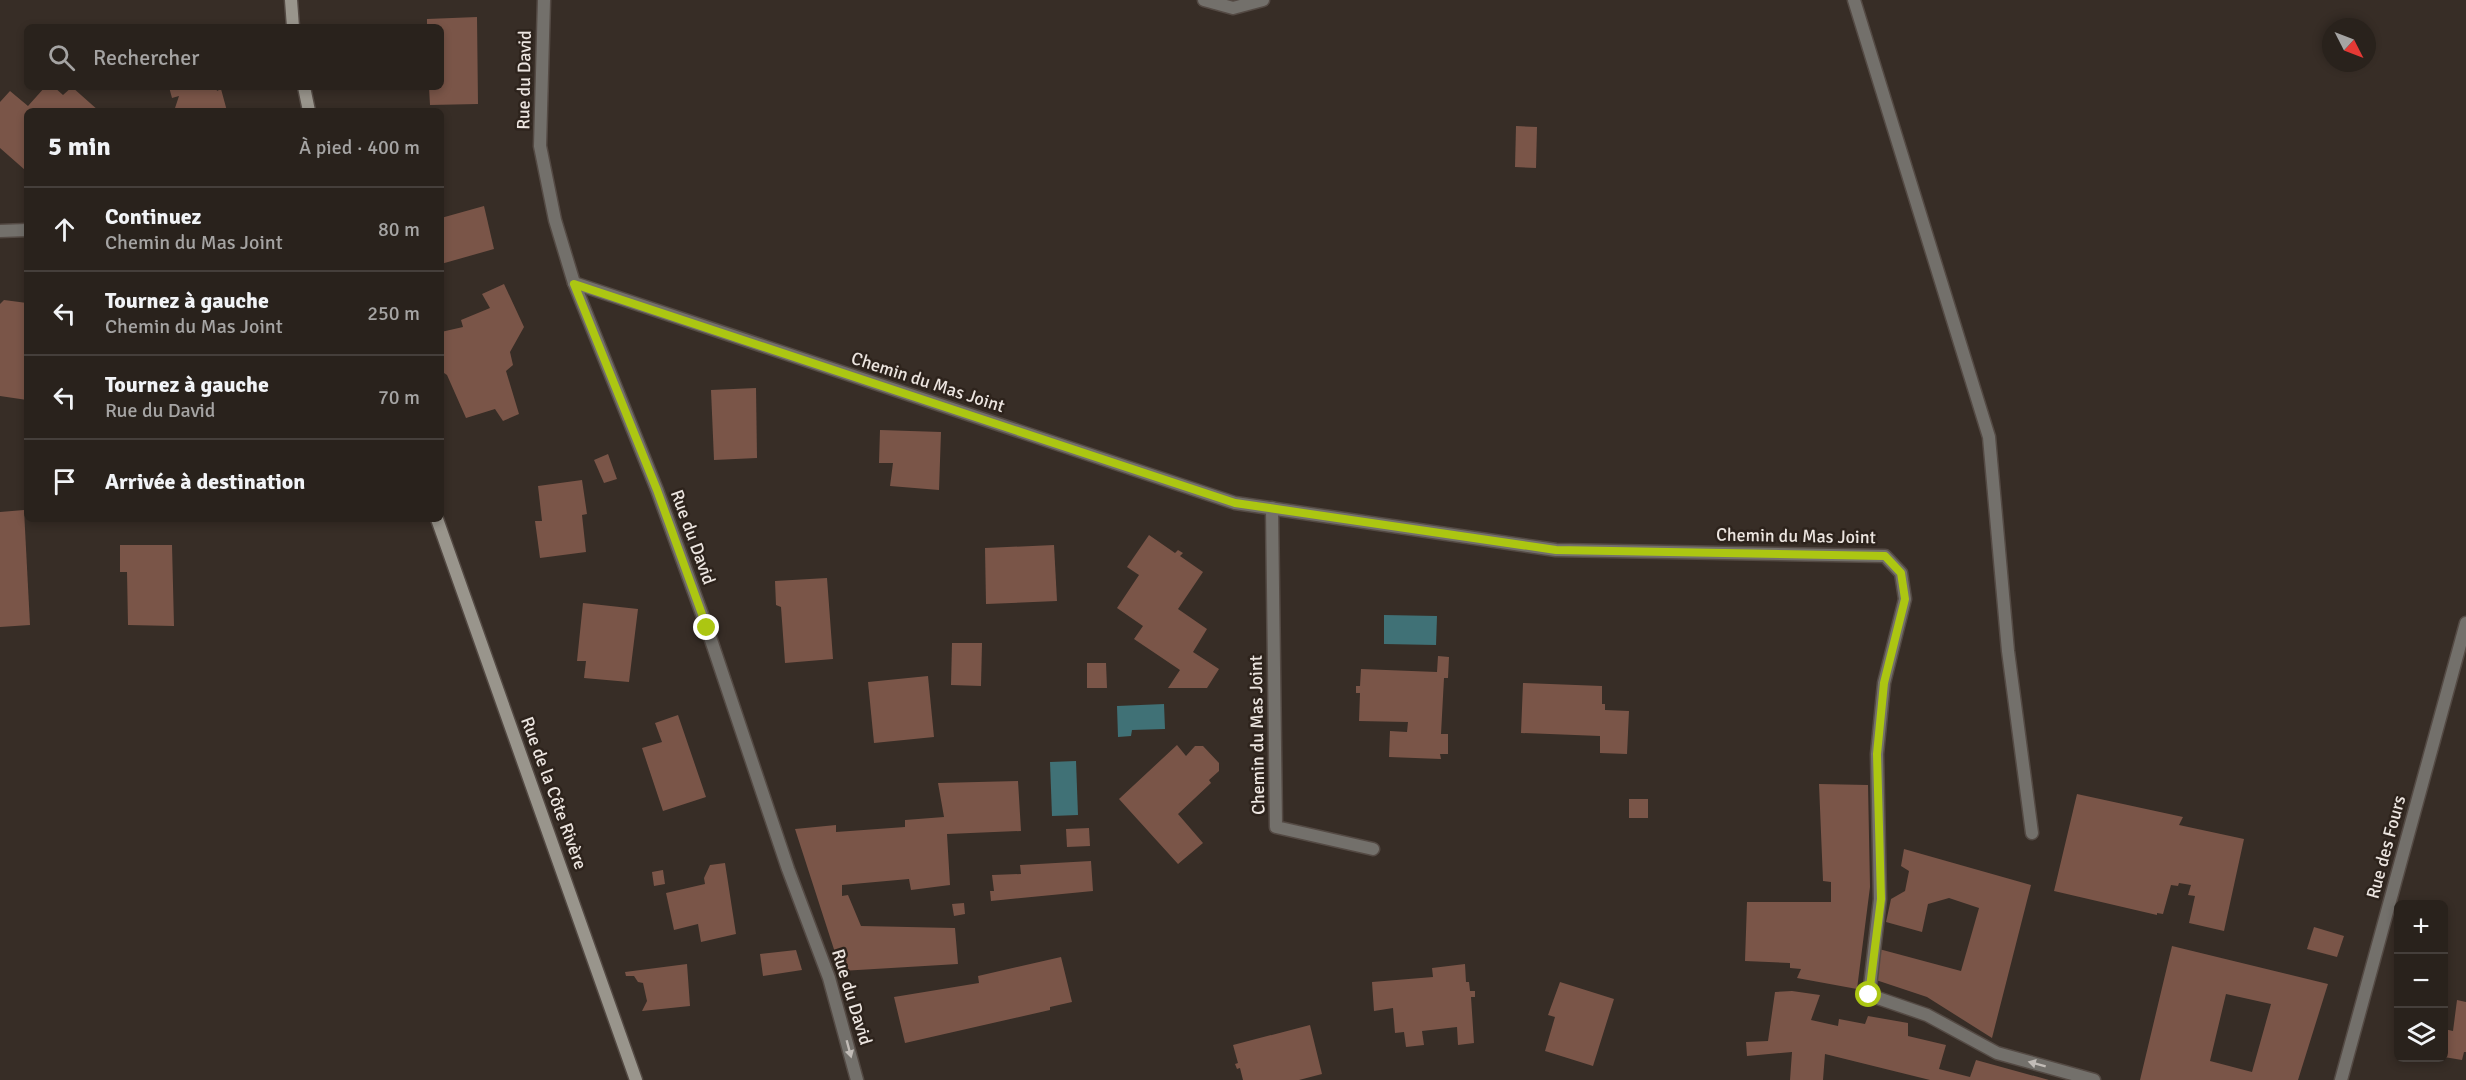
<!DOCTYPE html>
<html lang="fr">
<head>
<meta charset="utf-8">
<style>
  :root { --surface:#29221c; --page:#312a25; --text:#f1f3f6; --muted:#a5a4a3; --line:#453f3b }
  body { margin:0; font-family:Signika,sans-serif; background:var(--page); color:var(--text) }
  .controls { position:absolute; right:18px; bottom:18px; display:grid; overflow:hidden; border-radius:9px; box-shadow:0 3px 9px #0003 }
  .controls button { width:54px; height:54px; display:grid; place-items:center; padding:0; border:0; border-bottom:2px solid var(--line); background:var(--surface); color:var(--text); font:30px sans-serif }
  .compass { position:absolute; left:2322px; top:18px; width:54px; height:54px; border-radius:50%; background:var(--surface); box-shadow:0 3px 9px #0003; rotate:132deg }
  .stop { position:absolute; width:18px; height:18px; margin:-14px; border:4px solid #acc612; border-radius:50%; background:#fff }
  .stop.end { background:#acc612; border-color:#fff; box-shadow:0 2px 6px #0008 }
  .list { margin:0; padding:0; list-style:none }
  h2 { display:flex; justify-content:space-between; align-items:center; height:78px; margin:0; padding:0 24px; font-size:26px }
  h2 small { font-size:20px; font-weight:400; color:var(--muted) }
  .list li { display:grid; grid-template-columns:39px 1fr auto; gap:18px; align-items:center; box-sizing:border-box; height:84px; padding:0 24px; border-top:2px solid var(--line) }
  .list b { display:block; font-size:22px; white-space:nowrap }
  .list p { margin:0; font-size:20px; white-space:nowrap; color:var(--muted) }
  .list em { font-size:20px; font-style:normal; color:var(--muted) }
  .icon { flex:none; width:33px; height:33px; fill:none; stroke:currentColor; stroke-width:2; stroke-linecap:round; stroke-linejoin:round }
  .map { position:relative; flex:none; width:2466px; height:1080px; overflow:hidden }
  .search { position:absolute; background:var(--surface); box-shadow:0 3px 9px #0003; left:24px; top:24px; width:420px; height:66px; display:flex; align-items:center; gap:15px; box-sizing:border-box; padding:0 21px; border-radius:9px; color:var(--muted); font-size:22px }
  .panel { position:absolute; background:var(--surface); box-shadow:0 3px 9px #0003; left:24px; top:108px; width:420px; height:414px; border-radius:9px }
  .map>svg:first-child { display:block }
</style>
</head>
<body>
<div class="map">
<svg width="2466" height="1080" viewBox="0 0 2466 1080">
  <rect width="100%" height="100%" fill="#372d26"/>
  <g fill="#407176">
    <path d="M1384,615L1437,616L1436,645L1384,644Z"/>
    <path d="M1164,704L1165,729L1132,730L1131,736L1118,737L1117,706Z"/>
    <path d="M1076,761L1078,815L1052,816L1050,762Z"/>
  </g>
  <g fill="#7a5548" fill-rule="evenodd">
    <path d="M477,17L478,104L430,105L429,87H441V27H427V19Z"/>
    <path d="M45,87H54L63,95L72,87L99,111H27V168L25,170L0,148V102L10,91L28,106Z"/>
    <path d="M169,87H216L217,91L221,89L227,111H174L179,96L172,98Z"/>
    <path d="M1516,126L1537,127L1536,168L1515,167Z"/>
    <path d="M484,206L494,249L441,264V218Z"/>
    <path d="M504,284L524,327L510,352L513,365L506,371L519,414L503,421L495,409L466,418L447,375L441,371V332L463,327L461,320L490,308L482,294Z"/>
    <path d="M4,300L27,303V400L0,396V304Z"/>
    <path d="M756,388L757,458L714,460L711,390Z"/>
    <path d="M880,430L941,432L939,490L890,486L893,463H879Z"/>
    <path d="M608,454L617,479L604,483L594,460Z"/>
    <path d="M582,480L587,514L582,515L586,552L540,558L535,521H542L538,486Z"/>
    <path d="M24,510L30,625L0,627V512Z"/>
    <path d="M1149,535L1175,553L1178,550L1183,553L1180,556L1203,572L1178,609L1207,629L1193,652L1219,669L1207,688H1168L1180,670L1134,639L1143,626L1117,608L1139,575L1127,567Z"/>
    <path d="M120,545H172L174,626L128,625L127,572H120Z"/>
    <path d="M1054,545L1057,601L986,604L985,548Z"/>
    <path d="M827,578L833,659L785,663L781,607L776,605L775,581Z"/>
    <path d="M583,603L638,609L629,682L584,678L586,661H577Z"/>
    <path d="M952,643H982L981,686L951,685Z"/>
    <path d="M1438,656L1449,657L1448,678H1444L1441,734H1448V754H1440L1441,759L1389,757L1390,731L1407,732L1408,722L1359,721L1360,693H1356V686H1360L1361,669L1437,672Z"/>
    <path d="M1087,663H1106L1107,688H1087Z"/>
    <path d="M928,676L934,737L874,743L868,682Z"/>
    <path d="M1523,683L1602,686V704H1605V710L1629,711L1627,754L1600,753V736L1521,733Z"/>
    <path d="M678,715L706,797L663,811L642,748L662,742L655,723Z"/>
    <path d="M1177,745L1186,756L1195,746H1203L1219,763V771L1209,780L1211,783L1178,814L1203,843L1178,864L1119,799Z"/>
    <path d="M1018,781L1021,831L947,834L950,885L911,890L909,879L842,885V896L848,895L861,926L955,928L958,964L841,971L795,829L836,825V832L905,827V820L944,817L938,783Z"/>
    <path d="M1819,784L1868,785L1870,887L1857,989L1797,978L1801,969L1790,968V963L1745,961L1747,902H1831V882L1823,881Z"/>
    <path d="M2077,794L2183,817L2179,825L2244,839L2224,931L2189,923L2195,896L2188,895L2191,885L2179,883L2178,886L2171,885L2163,914L2157,913V915L2054,891Z"/>
    <rect x="1629" y="799" width="19" height="19"/>
    <path d="M1089,828L1090,846L1067,847L1066,829Z"/>
    <path d="M1904,849L2031,885L1992,1038L1927,997L1873,979L1879,949L1961,971L1979,908L1949,898L1928,904L1922,932L1886,922L1891,899L1905,891L1909,871L1901,866Z"/>
    <path d="M1091,861L1093,891L991,901L990,891H994L992,875L1021,874L1020,865Z"/>
    <path d="M725,863L736,934L701,942L698,924L674,930L666,893L705,884L704,878L710,865Z"/>
    <path d="M663,870L665,884L654,886L652,872Z"/>
    <path d="M964,903L965,914L954,916L952,904Z"/>
    <path d="M2314,927L2344,936L2337,957L2307,949Z"/>
    <path d="M2172,946L2328,984L2298,1080H2140ZM2226,994L2271,1004L2252,1072L2210,1061Z"/>
    <path d="M796,950L802,970L763,976L760,954Z"/>
    <path d="M1061,957L1072,1002L1050,1007V1010L905,1043L894,997L979,983L978,976Z"/>
    <path d="M687,964L690,1006L642,1011L647,1001L643,983L638,982L634,976H626L625,972Z"/>
    <path d="M1465,964L1466,982H1469L1470,991H1475V997H1471L1474,1043L1458,1045L1457,1027L1422,1031L1424,1045L1406,1047L1404,1032L1395,1033L1393,1008L1374,1011L1372,982L1433,977L1432,968Z"/>
    <path d="M1560,982L1614,999L1593,1066L1545,1051L1555,1017L1548,1015Z"/>
    <path d="M1792,991L1820,995L1811,1020L1838,1026L1839,1019L1865,1024L1868,1016L1908,1023V1036L1946,1045L1939,1069L1970,1077L1976,1060L2049,1080H1930L1825,1054L1823,1080H1790L1792,1052L1747,1056L1746,1042L1768,1041L1775,992Z"/>
    <path d="M2457,1000L2466,1002V1052H2464L2462,1060L2444,1057V1029L2453,1031Z"/>
    <path d="M1310,1025L1322,1074L1299,1080H1243L1240,1068L1237,1069L1235,1064L1238,1063L1233,1045Z"/>
  </g>
  <g fill="none" stroke-linecap="round" stroke-linejoin="round">
    <g stroke="#544a44" stroke-width="15">
      <path id="lane" d="M1272,508L1276,827L1373,849"/>
    </g>
    <g stroke="#544a44" stroke-width="15">
      <g id="street">
        <path d="M544,0L540,146L555,220L574,283L657,490L707,628L788,869L829,978L857,1080"/>
        <path d="M1204,0L1233,8L1263,0"/>
        <path d="M1854,0L1989,437L2008,651L2032,833"/>
        <path d="M0,231L27,230"/>
        <path d="M574,283L1235,503L1556,550L1885,556L1901,573L1905,599L1884,683L1877,754L1880,899L1869,995L1927,1015L1997,1053L2094,1080"/>
        <path d="M2341,1080L2466,623"/>
      </g>
    </g>
    <g stroke="#544a44" stroke-width="15">
      <g id="secondary">
        <path d="M291,0L293,27"/>
        <path d="M304,87L309,111"/>
        <path d="M437,519L636,1080"/>
      </g>
    </g>
    <use href="#lane" stroke="#73706b" stroke-width="12"/>
    <use href="#street" stroke="#73706b" stroke-width="12"/>
    <use href="#secondary" stroke="#99958c" stroke-width="12"/>
  </g>
  <defs><path id="oneway-solid" d="M-6-.8H1V-3.2L6.5 0L1 3.2V.8H-6Z" transform="scale(1.5)"/></defs>
  <g fill="#c2bcb7">
    <use href="#oneway-solid" transform="translate(849 1049) rotate(75)"/>
    <use href="#oneway-solid" transform="translate(2037 1064) rotate(-165)"/>
  </g>
  <g fill="none" stroke-linecap="round" stroke-linejoin="round">
    <path stroke="#acc612" stroke-width="8" d="M707,628L657,490L574,284L1235,503L1556,550L1885,556L1901,573L1905,599L1884,683L1877,754L1881,899L1869,995"/>
  </g>
  <g text-anchor="middle" stroke-width="5" stroke-linejoin="round" paint-order="stroke">
    <g font-size="18" fill="#ece5e0" stroke="#2d231c">
      <text transform="translate(524 80) rotate(-89)" y="6">Rue du David</text>
      <text transform="translate(928 382) rotate(18)" y="6">Chemin du Mas Joint</text>
      <text transform="translate(1796 536) rotate(1)" y="6">Chemin du Mas Joint</text>
      <text transform="translate(693 537) rotate(70)" y="6">Rue du David</text>
      <text transform="translate(1257 735) rotate(-91)" y="6">Chemin du Mas Joint</text>
      <text transform="translate(554 793) rotate(70)" y="6">Rue de la Côte Rivère</text>
      <text transform="translate(2386 847) rotate(-75)" y="6">Rue des Fours</text>
      <text transform="translate(852 997) rotate(73)" y="6">Rue du David</text>
    </g>
  </g>
</svg>
<div class="controls">
<button>+</button>
<button>−</button>
<button><svg class="icon" aria-label="layers" viewBox="0 0 24 24"><path d="M12 4l9 5-9 5-9-5zM3 14l9 5 9-5"/></svg></button>
</div>
<svg class="compass" viewBox="-18 -18 36 36"><path d="M0-13l5 13h-10z" fill="#e53935"/><path d="M0 13l5-13h-10z" fill="#a5a4a3"/></svg>
<div class="stop" style="left:1869px;top:995px"></div>
<div class="stop end" style="left:707px;top:628px"></div>
<div class="search"><svg class="icon" aria-label="search" viewBox="0 0 24 24"><circle cx="10" cy="10" r="6"/><path d="M15 15l6 6"/></svg>Rechercher</div>
<section class="panel">
<h2>5 min<small>À pied · 400 m</small></h2>
<ul class="list">
<li><svg class="icon" aria-label="ahead" viewBox="0 0 24 24"><path d="M12 20V5M6 11l6-6 6 6"/></svg><div><b>Continuez</b><p>Chemin du Mas Joint</p></div><em>80 m</em></li>
<li><svg class="icon" aria-label="left" viewBox="0 0 24 24"><path d="M17 20v-9H6M10 6l-5 5 5 5"/></svg><div><b>Tournez à gauche</b><p>Chemin du Mas Joint</p></div><em>250 m</em></li>
<li><svg class="icon" aria-label="left" viewBox="0 0 24 24"><path d="M17 20v-9H6M10 6l-5 5 5 5"/></svg><div><b>Tournez à gauche</b><p>Rue du David</p></div><em>70 m</em></li>
<li><svg class="icon" aria-label="arrive" viewBox="0 0 24 24"><path d="M6 21V4h12l-3 4 3 4H6"/></svg><div><b>Arrivée à destination</b></div></li>
</ul>
</section>
</div>
</body>
</html>
